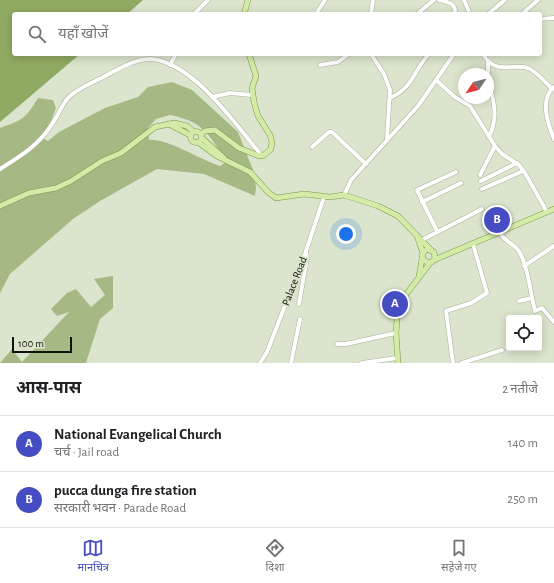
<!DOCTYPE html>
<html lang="hi">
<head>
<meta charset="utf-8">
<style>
  :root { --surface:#fff; --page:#f6f6f6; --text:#202124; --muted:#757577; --line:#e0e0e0; --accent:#464dc2 }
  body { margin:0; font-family:"Alegreya Sans","Noto Sans Devanagari",sans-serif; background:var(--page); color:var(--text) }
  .controls { position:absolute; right:12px; bottom:12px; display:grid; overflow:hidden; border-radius:4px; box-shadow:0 2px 10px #0003 }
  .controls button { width:36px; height:36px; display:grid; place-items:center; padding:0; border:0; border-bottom:1px solid var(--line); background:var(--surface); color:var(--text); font:20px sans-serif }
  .compass { position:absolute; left:458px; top:68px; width:36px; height:36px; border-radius:50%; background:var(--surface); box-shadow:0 2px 10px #0003; rotate:235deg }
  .scale { position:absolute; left:12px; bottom:10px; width:60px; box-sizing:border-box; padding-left:4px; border:2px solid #0f120a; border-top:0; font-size:11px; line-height:14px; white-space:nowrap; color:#0f120a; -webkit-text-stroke:3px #dbe5cd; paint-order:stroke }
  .you { position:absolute; left:346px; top:234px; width:14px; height:14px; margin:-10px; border:3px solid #fff; border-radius:50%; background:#1a73e8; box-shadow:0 0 0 6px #1a73e833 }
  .badge { display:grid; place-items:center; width:26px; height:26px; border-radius:50%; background:var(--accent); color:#fff; font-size:13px; font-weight:700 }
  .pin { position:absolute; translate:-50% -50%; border:2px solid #fff; box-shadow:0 1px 4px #0006 }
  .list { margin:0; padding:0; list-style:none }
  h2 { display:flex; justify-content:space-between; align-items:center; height:52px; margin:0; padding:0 16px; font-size:17px }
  h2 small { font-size:13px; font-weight:400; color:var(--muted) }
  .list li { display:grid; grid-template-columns:26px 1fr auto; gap:12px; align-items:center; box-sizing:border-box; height:56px; padding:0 16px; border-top:1px solid var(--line) }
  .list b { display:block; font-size:15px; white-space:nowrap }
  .list p { margin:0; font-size:13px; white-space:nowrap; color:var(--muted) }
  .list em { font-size:13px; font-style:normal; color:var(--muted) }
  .icon { flex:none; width:22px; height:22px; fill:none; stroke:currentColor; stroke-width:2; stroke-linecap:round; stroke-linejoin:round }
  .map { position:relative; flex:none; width:554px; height:363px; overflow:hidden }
  .search { position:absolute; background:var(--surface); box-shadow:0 2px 10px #0003; left:12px; right:12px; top:12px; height:44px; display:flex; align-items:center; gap:10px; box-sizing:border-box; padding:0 14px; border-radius:4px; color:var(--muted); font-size:15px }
  .sheet { height:164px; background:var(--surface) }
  nav { display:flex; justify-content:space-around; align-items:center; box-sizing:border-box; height:56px; border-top:1px solid var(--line); background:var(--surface); font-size:11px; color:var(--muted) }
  nav a { display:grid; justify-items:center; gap:2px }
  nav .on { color:var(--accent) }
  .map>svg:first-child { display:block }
</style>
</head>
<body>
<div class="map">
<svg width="554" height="363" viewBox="0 0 554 363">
  <rect width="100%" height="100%" fill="#dbe5cd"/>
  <g fill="#a6b984" fill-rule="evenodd">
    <path d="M172,82L192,90L238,132L253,170L256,187L255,196L204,174L157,169L100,201L73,219L10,274L0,293V128C23,120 25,119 38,98L53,100L56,108L44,139L48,141L59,132L105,108L138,97L148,87ZM170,115C204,122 209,134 226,162L220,166C200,160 167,138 149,140L148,128L156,119Z"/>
    <path d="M113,276V308L100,319L86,363H0L12,349L22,362L69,312L57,316L51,309L67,293L76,289L91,307L105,295L94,279Z"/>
  </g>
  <path fill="#91aa63" d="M0,0H143L127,14H14V54H80L0,122Z"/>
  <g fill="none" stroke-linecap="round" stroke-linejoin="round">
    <g stroke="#a9b29b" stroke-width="5">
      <g id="minor">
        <path d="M439,0C448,2 456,3 455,14"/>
        <path d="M464,0L470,14"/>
        <path d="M194,14L208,0"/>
        <path d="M316,14L325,0"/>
        <path d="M371,14L373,0"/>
        <path d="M417,14L434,0"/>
        <path d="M488,14L505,0"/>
        <path d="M522,14L538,0"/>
        <path d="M540,19L554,18"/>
        <path d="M371,54L384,74L390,90L387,139"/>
        <path d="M483,54C496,76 510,63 528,68C536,71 546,83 552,89"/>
        <path d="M170,65L176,54"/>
        <path d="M320,65L338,62L349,54"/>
        <path d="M488,74V62"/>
        <path d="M488,76C492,99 500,114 489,137"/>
        <path d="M436,80L455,97L470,106L495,146L502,154L519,165L525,173L547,212"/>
        <path d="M554,87C539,100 548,124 554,139"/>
        <path d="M212,97L230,93L252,95"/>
        <path d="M390,98C414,87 413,71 429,54"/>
        <path d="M312,147L329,132H332L366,164"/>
        <path d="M0,169C21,156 39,145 52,124C58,116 61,106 68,98C77,88 95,82 107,75C120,68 137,58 152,59C195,64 236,125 262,156"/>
        <path d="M480,175L495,146"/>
        <path d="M481,181L517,163"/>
        <path d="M482,189L523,171"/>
        <path d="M344,195L351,180L418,106L454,54"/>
        <path d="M422,202L461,183"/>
        <path d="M437,231L417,190L456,172"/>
        <path d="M500,233C505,242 513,243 518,250C526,260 530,286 532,298L519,301"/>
        <path d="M422,240L482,209"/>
        <path d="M524,266L554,246"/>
        <path d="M532,298L535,311L542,308L554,322"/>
        <path d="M299,304L307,258L306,251"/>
        <path d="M337,344H346L396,333"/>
        <path d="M260,363L267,352L305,254L324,197"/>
        <path d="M291,363L300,319"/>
        <path d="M362,363L397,358"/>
        <path d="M453,363L446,311L471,303L487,293L473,244"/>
        <path d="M462,363L502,350"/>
      </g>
    </g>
    <g stroke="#7d964b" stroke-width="6">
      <g id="major">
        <path d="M244,14L248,0"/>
        <path d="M169,124L190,135"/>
        <circle cx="196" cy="137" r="5.5"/>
        <path d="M201,134L205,131L215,130L239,148L259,156L264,155L271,149L272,142L270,135L258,116L254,102L252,88L256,76L249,54"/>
        <path d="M202,138L224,158"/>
        <path d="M198,142L217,156L250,172L269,193L276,198L304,194L330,197L344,195L378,206L398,216L431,250"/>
        <path d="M0,206L29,193L56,188L71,181L102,161L121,153L155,127L174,123L187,126L194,132"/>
        <path d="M417,236L423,253L419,277"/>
        <path d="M422,258L428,263L432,262L435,258L434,252L427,249L423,253"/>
        <path d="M434,260L554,209"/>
        <path d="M398,363L396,333L398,305L430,263"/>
      </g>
    </g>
    <use href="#minor" stroke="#fff" stroke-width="4"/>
    <use href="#major" stroke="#d4eba8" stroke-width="5"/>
  </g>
  <g text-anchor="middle" stroke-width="4" stroke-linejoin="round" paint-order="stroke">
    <g font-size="11" fill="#0f120a" stroke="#dbe5cd">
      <text transform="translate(294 281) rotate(-69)" y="4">Palace Road</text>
    </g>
  </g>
</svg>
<div class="controls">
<button><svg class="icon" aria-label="locate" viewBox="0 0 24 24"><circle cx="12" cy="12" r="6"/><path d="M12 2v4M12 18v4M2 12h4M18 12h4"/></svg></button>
</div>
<svg class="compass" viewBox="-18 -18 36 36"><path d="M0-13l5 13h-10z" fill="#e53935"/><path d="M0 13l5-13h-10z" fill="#757577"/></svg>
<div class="scale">100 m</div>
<div class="you"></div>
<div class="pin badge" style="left:395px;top:304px">A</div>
<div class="pin badge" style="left:497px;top:220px">B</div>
<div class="search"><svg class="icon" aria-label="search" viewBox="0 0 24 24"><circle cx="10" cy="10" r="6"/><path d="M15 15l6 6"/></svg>यहाँ खोजें</div>
</div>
<section class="sheet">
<h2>आस-पास<small>2 नतीजे</small></h2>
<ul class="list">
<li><span class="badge">A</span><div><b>National Evangelical Church</b><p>चर्च · Jail road</p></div><em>140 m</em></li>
<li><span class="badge">B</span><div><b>pucca dunga fire station</b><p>सरकारी भवन · Parade Road</p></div><em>250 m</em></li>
</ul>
</section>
<nav>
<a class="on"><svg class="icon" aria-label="map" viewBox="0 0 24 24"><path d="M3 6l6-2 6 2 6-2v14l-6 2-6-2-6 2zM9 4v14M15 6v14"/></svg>मानचित्र</a>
<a><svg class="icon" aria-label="directions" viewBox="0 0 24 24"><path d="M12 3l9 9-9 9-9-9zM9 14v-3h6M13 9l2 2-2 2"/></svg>दिशा</a>
<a><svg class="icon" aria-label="saved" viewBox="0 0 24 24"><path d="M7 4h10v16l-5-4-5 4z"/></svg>सहेजे गए</a>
</nav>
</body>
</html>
